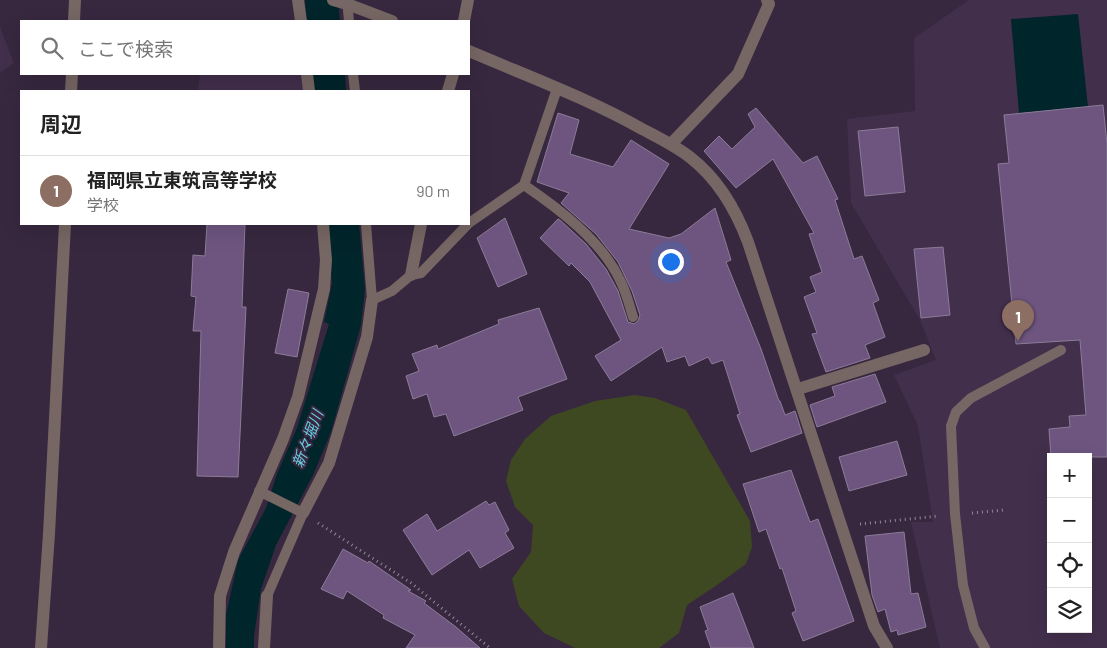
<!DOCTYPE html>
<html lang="ja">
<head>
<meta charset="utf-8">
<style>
  :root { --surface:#fff; --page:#f2f2f2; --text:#222; --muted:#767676; --line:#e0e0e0; --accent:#5f6c1d }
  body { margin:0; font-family:Barlow,"Noto Sans JP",sans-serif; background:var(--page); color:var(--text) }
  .controls { position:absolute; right:15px; bottom:15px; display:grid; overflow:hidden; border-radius:0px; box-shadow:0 5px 20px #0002 }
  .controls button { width:45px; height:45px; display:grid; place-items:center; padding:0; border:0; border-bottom:1px solid var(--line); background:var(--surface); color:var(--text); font:25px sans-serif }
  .you { position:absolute; left:670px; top:261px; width:18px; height:18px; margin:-12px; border:4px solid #fff; border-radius:50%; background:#1a73e8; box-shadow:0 0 0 8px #1a73e833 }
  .badge { display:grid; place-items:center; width:32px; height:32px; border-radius:50%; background:var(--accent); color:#fff; font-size:16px; font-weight:700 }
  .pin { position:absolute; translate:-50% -41px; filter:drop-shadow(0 1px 2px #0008) }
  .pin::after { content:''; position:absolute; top:26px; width:18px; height:15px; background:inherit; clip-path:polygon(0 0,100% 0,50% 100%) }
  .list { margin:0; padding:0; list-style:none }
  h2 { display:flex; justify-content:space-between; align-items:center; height:65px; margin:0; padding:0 20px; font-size:21px }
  h2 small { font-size:16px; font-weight:400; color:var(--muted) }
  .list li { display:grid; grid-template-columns:32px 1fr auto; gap:15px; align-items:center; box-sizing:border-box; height:70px; padding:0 20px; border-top:1px solid var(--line) }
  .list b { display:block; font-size:19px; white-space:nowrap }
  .list p { margin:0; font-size:16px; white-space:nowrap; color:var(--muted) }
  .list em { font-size:16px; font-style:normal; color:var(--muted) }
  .icon { flex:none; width:28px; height:28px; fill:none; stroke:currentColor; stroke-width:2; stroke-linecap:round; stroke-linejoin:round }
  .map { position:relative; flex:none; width:1107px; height:648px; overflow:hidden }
  .search { position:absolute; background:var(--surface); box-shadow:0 5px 20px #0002; left:20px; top:20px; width:450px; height:55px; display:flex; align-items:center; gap:12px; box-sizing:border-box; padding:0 18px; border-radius:0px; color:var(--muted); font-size:19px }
  .panel { position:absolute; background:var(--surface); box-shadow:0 5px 20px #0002; left:20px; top:90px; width:450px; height:135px; border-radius:0px }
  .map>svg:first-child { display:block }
</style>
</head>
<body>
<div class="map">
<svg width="1107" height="648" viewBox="0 0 1107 648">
  <rect width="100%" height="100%" fill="#37283f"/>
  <g fill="#422f4c" fill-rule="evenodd">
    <path d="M969,0H1107V648H940L911,522H933L918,426L894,375L936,360L920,320L851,203L847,119L915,111L914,38ZM1051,457H1088V629H1051Z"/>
    <path d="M0,27L14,63L0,73Z"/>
    <path d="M200,74H301L303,91H198Z"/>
  </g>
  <path fill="#3e4922" d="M635,395L655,398L686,410L750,521L752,547L746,564L717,585L687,605L679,633L659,648H575L544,633L519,606L512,579L531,552L533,525L515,507L506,481L511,460L525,439L551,416L595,401Z"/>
  <g fill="#00252b">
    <path d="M305,0H338L340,21H306Z"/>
    <path d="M1078,14L1088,107L1019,113L1011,19Z"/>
    <path d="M311,74H345L346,91H313Z"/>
    <path d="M326,224H359L365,289L361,325L331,432L313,475L276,545L261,589L254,636V648H226V615L238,560L266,508L277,474L297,428L329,324L324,322L332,283Z"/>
  </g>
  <g fill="#6d557f" stroke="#8c7c98">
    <path d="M1103,105L1107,144V457H1051L1049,429L1070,427L1069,416L1086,415L1080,340L1016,344L998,164L1009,163L1004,115Z"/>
    <path d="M756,108L803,163L817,156L838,199L835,200L854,259L862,256L879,300L873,303L885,337L865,345L870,358L826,372L812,334L817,333L804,297L816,292L810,277L822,272L809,234L814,233L773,159L736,188L704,151L719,136L732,149L755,127L748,114Z"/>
    <path d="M558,113L579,120L570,154L613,167L631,140L669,164L629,229L669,238L681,234L715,208L731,260L726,262L761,349L779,401H780L785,415L795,411L802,433L751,452L737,415L740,414L723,360L712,364L708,357L689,366L685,356L667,362L662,347L611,381L595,356L621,340L590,282L571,263L569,266L540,238L558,219L560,220L586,244L606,269L618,291L628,322L634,324L638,321L640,315L632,291L618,262L596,234L561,203L569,193L537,182Z"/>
    <path d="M898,127L905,192L865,196L858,131Z"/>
    <path d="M505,218L527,274L498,287L477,238Z"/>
    <path d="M207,224H245L242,307H246L238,477L197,476L201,331H193L196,297L191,296L193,255L205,256Z"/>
    <path d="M943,247L950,315L921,318L914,249Z"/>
    <path d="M288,289L309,293L297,357L275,353Z"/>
    <path d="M539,308L567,379L518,397L523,410L454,436L446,414L434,417L427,394L413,399L406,376L419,371L412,354L437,345L438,349L499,324L498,320Z"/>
    <path d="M875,374L886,402L817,427L810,405L835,396L832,387Z"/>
    <path d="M897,441L907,475L849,491L839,457Z"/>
    <path d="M791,470L810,522L818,519L854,621L803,641L792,613L796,611L782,568L780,569L766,529L759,532L743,484Z"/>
    <path d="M486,501L489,505L495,502L509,530L505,533L514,548L480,568L469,550L432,575L403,530L427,514L437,531Z"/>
    <path d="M904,532L911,594L918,593L926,627L898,635L897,630L891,632L885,609L878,612L872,595L865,536Z"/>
    <path d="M343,549L368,563L369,561L411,590L408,591L426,601L424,603L456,627L480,648H406L415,635L383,618L384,615L347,591L343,599L321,589Z"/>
    <path d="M733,593L754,648H711L705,631L708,630L700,607Z"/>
  </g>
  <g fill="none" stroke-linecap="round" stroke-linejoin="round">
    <g stroke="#93879a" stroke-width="3" stroke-dasharray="1 4" stroke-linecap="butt">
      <path d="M972,513L1004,510"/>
      <path d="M318,523L411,583L490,648"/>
      <path d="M860,524L939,516"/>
    </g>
    <g stroke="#766664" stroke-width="10">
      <path d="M347,0L349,21"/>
      <path d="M353,74L355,91"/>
      <path d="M524,185C558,208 602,241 620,280C626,291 629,304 633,317"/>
      <path d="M469,223L524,185L557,89"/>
      <path d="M366,224L372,300L392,291L411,275L421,273L468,224"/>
      <path d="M259,491L303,513L267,596"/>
      <path d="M985,648L974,628L963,585L955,514L951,426L956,412L971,398L1061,350"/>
    </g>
    <g stroke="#766664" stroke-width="12">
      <path d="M298,0L301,21"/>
      <path d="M347,4L392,21"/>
      <path d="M464,21L468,0"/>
      <path d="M469,51C527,76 587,98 642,129C659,138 676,146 691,158C719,180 736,210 748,242L874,626L887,648"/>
      <path d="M307,74L309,91"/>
      <path d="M448,91L453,74"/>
      <path d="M671,144L738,74L769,4L767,0"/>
      <path d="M411,275L421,224"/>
      <path d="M798,389L924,350"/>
      <path d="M303,513L329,463L367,337L372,300"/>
      <path d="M219,648L220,596L234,552L283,439L298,397L324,289L326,260L323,224"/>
      <path d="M264,648L267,596"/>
    </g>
    <g stroke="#766664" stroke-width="12">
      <path d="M333,0L347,4"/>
      <path d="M74,21L75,0"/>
      <path d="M71,91L72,74"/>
      <path d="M41,648L49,534L65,224"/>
    </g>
  </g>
  <g text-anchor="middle" stroke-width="4" stroke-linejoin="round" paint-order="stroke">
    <g font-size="15" font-style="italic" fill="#67d0e5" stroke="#37283f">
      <text transform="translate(308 439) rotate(-69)" y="5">新々堀川</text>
    </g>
  </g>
</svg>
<div class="controls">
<button>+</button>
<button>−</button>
<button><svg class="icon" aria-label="locate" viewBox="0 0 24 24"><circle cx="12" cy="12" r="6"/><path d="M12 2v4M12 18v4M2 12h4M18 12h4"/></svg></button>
<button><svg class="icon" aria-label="layers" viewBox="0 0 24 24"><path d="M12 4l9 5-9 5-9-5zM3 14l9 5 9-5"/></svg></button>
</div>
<div class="you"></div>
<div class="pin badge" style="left:1018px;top:341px;background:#8d6e63">1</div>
<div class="search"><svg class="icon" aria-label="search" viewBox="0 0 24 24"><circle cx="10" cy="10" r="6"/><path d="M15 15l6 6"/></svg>ここで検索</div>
<section class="panel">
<h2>周辺<small></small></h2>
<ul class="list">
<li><span class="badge" style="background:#8d6e63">1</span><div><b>福岡県立東筑高等学校</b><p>学校</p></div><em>90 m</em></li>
</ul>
</section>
</div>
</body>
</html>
